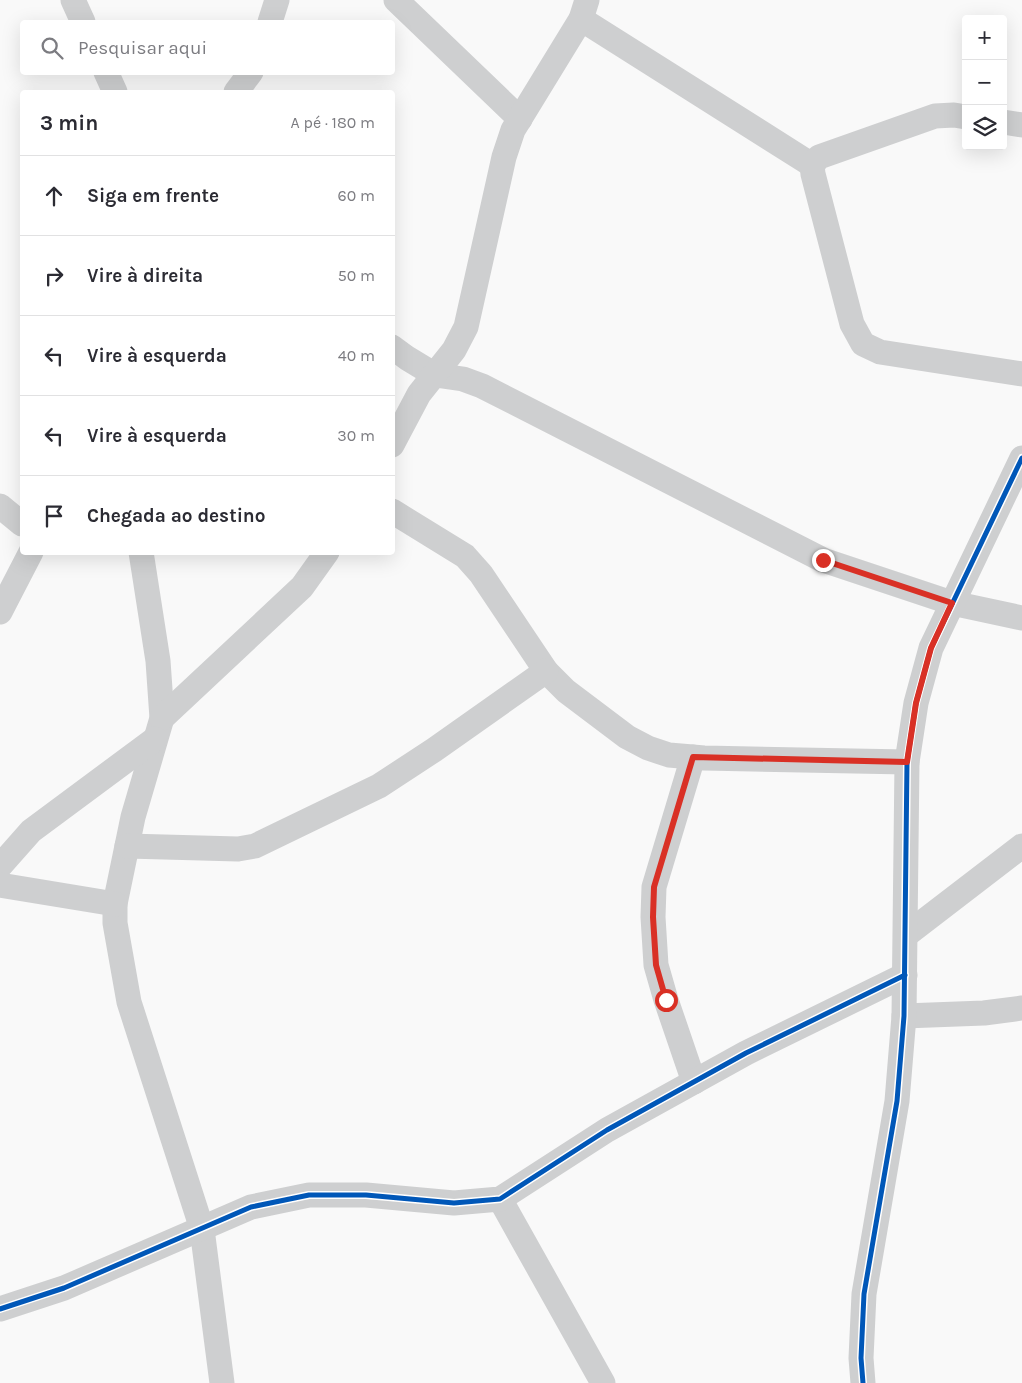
<!DOCTYPE html>
<html lang="pt">
<head>
<meta charset="utf-8">
<style>
  :root { --surface:#fff; --page:#f2f2f3; --text:#2b2b33; --muted:#7c7c81; --line:#e1e1e2 }
  body { margin:0; font-family:Karla,sans-serif; background:var(--page); color:var(--text) }
  .controls { position:absolute; right:15px; top:15px; display:grid; overflow:hidden; border-radius:5px; box-shadow:0 5px 20px #0002 }
  .controls button { width:45px; height:45px; display:grid; place-items:center; padding:0; border:0; border-bottom:1px solid var(--line); background:var(--surface); color:var(--text); font:25px sans-serif }
  .stop { position:absolute; width:15px; height:15px; margin:-11px; border:4px solid #d93025; border-radius:50%; background:#fff }
  .stop.end { background:#d93025; border-color:#fff; box-shadow:0 1px 5px #0008 }
  .list { margin:0; padding:0; list-style:none }
  h2 { display:flex; justify-content:space-between; align-items:center; height:65px; margin:0; padding:0 20px; font-size:21px }
  h2 small { font-size:16px; font-weight:400; color:var(--muted) }
  .list li { display:grid; grid-template-columns:32px 1fr auto; gap:15px; align-items:center; box-sizing:border-box; height:80px; padding:0 20px; border-top:1px solid var(--line) }
  .list b { display:block; font-size:19px; white-space:nowrap }
  .list em { font-size:16px; font-style:normal; color:var(--muted) }
  .icon { flex:none; width:28px; height:28px; fill:none; stroke:currentColor; stroke-width:2; stroke-linecap:round; stroke-linejoin:round }
  .map { position:relative; flex:none; width:1022px; height:1383px; overflow:hidden }
  .search { position:absolute; background:var(--surface); box-shadow:0 5px 20px #0002; left:20px; top:20px; width:375px; height:55px; display:flex; align-items:center; gap:12px; box-sizing:border-box; padding:0 18px; border-radius:5px; color:var(--muted); font-size:19px }
  .panel { position:absolute; background:var(--surface); box-shadow:0 5px 20px #0002; left:20px; top:90px; width:375px; height:465px; border-radius:5px }
  .map>svg:first-child { display:block }
</style>
</head>
<body>
<div class="map">
<svg width="1022" height="1383" viewBox="0 0 1022 1383">
  <rect width="100%" height="100%" fill="#f9f9f9"/>
  <g fill="none" stroke-linecap="round" stroke-linejoin="round">
    <g stroke="#cecfd0" stroke-width="25">
      <path d="M73,0L83,22"/>
      <path d="M396,0L520,119"/>
      <path d="M581,19L812,165"/>
      <path d="M270,22L277,0"/>
      <path d="M106,72L115,92"/>
      <path d="M236,92L251,72"/>
      <path d="M966,117L954,115L935,116L819,157L812,165L813,174L852,324L863,344L880,352L1022,374"/>
      <path d="M1003,122L1022,125"/>
      <path d="M392,347L407,358L435,375L463,379L482,386L823,560L952,603L1022,618"/>
      <path d="M392,445L419,394L454,350L466,327L504,157L513,130L581,19L587,0"/>
      <path d="M0,506L22,524"/>
      <path d="M392,511L465,556L481,574L546,671L566,691L627,737L648,748L669,755L704,758L907,762"/>
      <path d="M141,552L158,661L162,718L133,817L115,904V923L129,1002L202,1229L222,1383"/>
      <path d="M0,612L31,552"/>
      <path d="M162,718L302,587L327,552"/>
      <path d="M693,757L654,887L653,917L656,965L666,1000L694,1082"/>
      <path d="M127,846L238,849L255,846L379,786L434,750L546,671"/>
      <path d="M0,866L31,831L155,739"/>
      <path d="M0,885L115,904"/>
      <path d="M906,935L1022,846"/>
      <path d="M904,1016L984,1013L1022,1008"/>
      <path d="M500,1199L603,1383"/>
      <path d="M0,1309L64,1288L251,1207L309,1195H366L454,1203L500,1199L607,1130L746,1053L905,975"/>
      <path d="M863,1383L861,1358L864,1294L897,1101L904,1016L907,762L916,703L931,648L1022,458"/>
    </g>
    <g stroke="#fff" stroke-width="8">
      <g id="cycleway">
        <path d="M0,1309L64,1288L251,1207L309,1195H366L454,1203L500,1199L607,1130L746,1053L905,975"/>
        <path d="M863,1383L861,1358L864,1294L897,1101L904,1016L907,762L916,703L931,648L1022,458"/>
      </g>
    </g>
    <use href="#cycleway" stroke="#0057b8" stroke-width="5"/>
  </g>
  <g fill="none" stroke-linecap="round" stroke-linejoin="round">
    <path stroke="#d93025" stroke-width="6" d="M666,1000L656,965L653,917L654,887L693,757L907,762L916,703L931,648L952,603L823,560"/>
  </g>
</svg>
<div class="controls">
<button>+</button>
<button>−</button>
<button><svg class="icon" aria-label="layers" viewBox="0 0 24 24"><path d="M12 4l9 5-9 5-9-5zM3 14l9 5 9-5"/></svg></button>
</div>
<div class="stop" style="left:666px;top:1000px"></div>
<div class="stop end" style="left:823px;top:560px"></div>
<div class="search"><svg class="icon" aria-label="search" viewBox="0 0 24 24"><circle cx="10" cy="10" r="6"/><path d="M15 15l6 6"/></svg>Pesquisar aqui</div>
<section class="panel">
<h2>3 min<small>A pé · 180 m</small></h2>
<ul class="list">
<li><svg class="icon" aria-label="ahead" viewBox="0 0 24 24"><path d="M12 20V5M6 11l6-6 6 6"/></svg><div><b>Siga em frente</b></div><em>60 m</em></li>
<li><svg class="icon" aria-label="right" viewBox="0 0 24 24"><path d="M7 20v-9h11M14 6l5 5-5 5"/></svg><div><b>Vire à direita</b></div><em>50 m</em></li>
<li><svg class="icon" aria-label="left" viewBox="0 0 24 24"><path d="M17 20v-9H6M10 6l-5 5 5 5"/></svg><div><b>Vire à esquerda</b></div><em>40 m</em></li>
<li><svg class="icon" aria-label="left" viewBox="0 0 24 24"><path d="M17 20v-9H6M10 6l-5 5 5 5"/></svg><div><b>Vire à esquerda</b></div><em>30 m</em></li>
<li><svg class="icon" aria-label="arrive" viewBox="0 0 24 24"><path d="M6 21V4h12l-3 4 3 4H6"/></svg><div><b>Chegada ao destino</b></div></li>
</ul>
</section>
</div>
</body>
</html>
